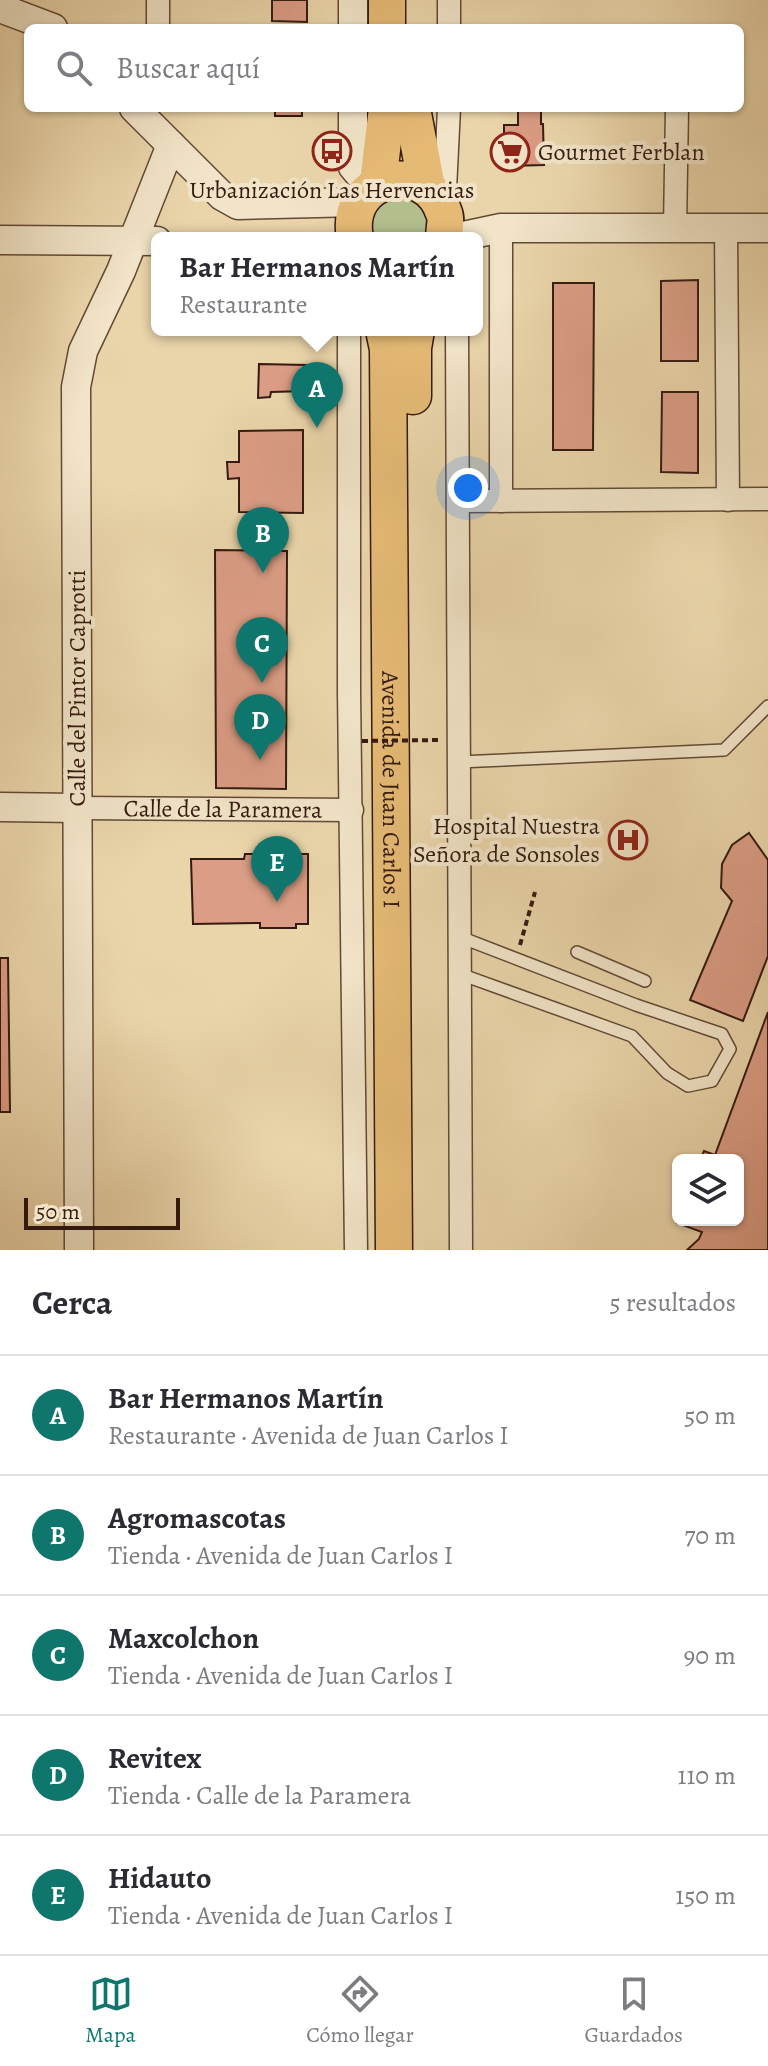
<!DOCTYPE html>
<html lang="es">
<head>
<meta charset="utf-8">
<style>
  :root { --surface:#fff; --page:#f7f7f7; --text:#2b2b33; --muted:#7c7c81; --line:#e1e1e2; --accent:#0f766e }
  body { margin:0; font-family:Alegreya,serif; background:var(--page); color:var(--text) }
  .controls { position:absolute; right:24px; bottom:24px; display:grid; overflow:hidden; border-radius:12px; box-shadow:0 2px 6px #0004 }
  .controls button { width:72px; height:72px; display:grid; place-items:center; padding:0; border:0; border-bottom:2px solid var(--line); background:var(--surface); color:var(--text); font:40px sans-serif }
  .scale { position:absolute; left:24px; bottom:20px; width:156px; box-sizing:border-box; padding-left:8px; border:4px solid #351a0f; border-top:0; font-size:22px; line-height:28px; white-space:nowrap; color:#351a0f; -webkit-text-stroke:6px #f1e4c8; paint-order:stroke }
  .you { position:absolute; left:468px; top:488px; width:28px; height:28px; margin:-20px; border:6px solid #fff; border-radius:50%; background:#1a73e8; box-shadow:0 0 0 12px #1a73e833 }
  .badge { display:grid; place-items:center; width:52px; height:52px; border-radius:50%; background:var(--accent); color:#fff; font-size:26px; font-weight:700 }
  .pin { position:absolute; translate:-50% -66px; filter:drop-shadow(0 2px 4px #0008) }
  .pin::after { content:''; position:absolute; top:42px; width:28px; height:24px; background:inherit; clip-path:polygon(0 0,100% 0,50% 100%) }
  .popup { position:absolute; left:151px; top:232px; width:332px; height:104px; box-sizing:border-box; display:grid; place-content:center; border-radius:12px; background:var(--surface); filter:drop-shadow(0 2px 6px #0005); font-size:26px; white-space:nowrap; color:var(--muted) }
  .popup b { font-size:30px; color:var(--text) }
  .popup::after { content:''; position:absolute; left:50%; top:100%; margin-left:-16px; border:16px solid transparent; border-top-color:var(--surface) }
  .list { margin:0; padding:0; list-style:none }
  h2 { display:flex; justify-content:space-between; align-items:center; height:104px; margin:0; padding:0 32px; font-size:34px }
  h2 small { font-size:26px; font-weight:400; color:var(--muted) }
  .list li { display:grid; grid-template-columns:52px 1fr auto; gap:24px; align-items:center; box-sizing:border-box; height:120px; padding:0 32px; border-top:2px solid var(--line) }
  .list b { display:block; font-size:30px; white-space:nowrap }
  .list p { margin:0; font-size:26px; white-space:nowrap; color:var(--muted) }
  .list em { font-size:26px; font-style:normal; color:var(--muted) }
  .icon { flex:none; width:44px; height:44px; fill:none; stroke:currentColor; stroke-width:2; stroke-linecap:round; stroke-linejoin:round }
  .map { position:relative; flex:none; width:768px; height:1250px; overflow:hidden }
  .search { position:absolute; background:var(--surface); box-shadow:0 2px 6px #0004; left:24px; right:24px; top:24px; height:88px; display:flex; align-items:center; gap:20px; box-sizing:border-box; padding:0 28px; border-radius:12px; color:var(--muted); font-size:30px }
  .sheet { height:704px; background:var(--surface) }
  nav { display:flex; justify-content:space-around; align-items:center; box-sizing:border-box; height:112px; border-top:2px solid var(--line); background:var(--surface); font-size:22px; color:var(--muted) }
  nav a { display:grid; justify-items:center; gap:4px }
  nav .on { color:var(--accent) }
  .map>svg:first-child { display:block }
</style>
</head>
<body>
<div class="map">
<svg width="768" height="1250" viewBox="0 0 768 1250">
  <rect width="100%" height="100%" fill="#ead5aa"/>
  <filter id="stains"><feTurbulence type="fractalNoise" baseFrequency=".0025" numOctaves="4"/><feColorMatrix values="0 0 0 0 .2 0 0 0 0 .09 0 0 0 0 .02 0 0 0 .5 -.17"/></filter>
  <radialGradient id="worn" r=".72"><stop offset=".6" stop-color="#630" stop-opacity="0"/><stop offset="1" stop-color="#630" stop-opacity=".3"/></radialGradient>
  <path fill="#b2be8c" stroke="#746c4e" stroke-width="2" d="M400,194C420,201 437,215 425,238H374C360,215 380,200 400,194Z"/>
  <g fill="#db9d85" stroke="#351a0f" stroke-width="2">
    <path d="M272,0H307V22L272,21Z"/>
    <rect x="275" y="108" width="27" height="8"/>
    <path d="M505,108H544V111H541V124H543L544,165L504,166V125H518V111H505Z"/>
    <path d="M698,280V361H661V281Z"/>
    <path d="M553,283H594L593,450H553Z"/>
    <path d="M259,364L307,365V391L271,392L270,397L258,398Z"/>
    <path d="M662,392H698V473L661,472Z"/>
    <path d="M303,430V513L239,512V478L228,479L227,462H239V431Z"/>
    <path d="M215,550L287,551L286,789L216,788Z"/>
    <path d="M749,833L768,860V956L743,1021L690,1000L732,901L721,888L722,864L732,845Z"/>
    <path d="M245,854H261V860L291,861V854H308V924H296V928H260V923L193,924L191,859H244Z"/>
    <path d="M0,958H8L10,1112H0Z"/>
    <path d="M768,1012V1250H687L699,1239L702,1232L677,1223L678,1220H738V1160H700L704,1151L715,1155Z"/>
  </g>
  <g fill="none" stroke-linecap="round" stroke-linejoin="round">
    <g stroke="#624936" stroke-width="14">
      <g id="service">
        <path d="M459,762L724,750L768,706"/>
        <path d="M577,952L645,981"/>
        <path d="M460,974L632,1036L667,1073L688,1086L712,1081L730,1049L722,1034L636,1005L460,937"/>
      </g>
    </g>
    <g stroke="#624936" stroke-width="25">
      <g id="minor">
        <path d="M158,0V28"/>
        <path d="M449,0V28"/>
        <path d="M444,210L449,108"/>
        <path d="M675,228L677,108"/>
        <path d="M726,228L728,500"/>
        <path d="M349,330V692L356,1250"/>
        <path d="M457,330L461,1250"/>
        <path d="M458,501L768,499"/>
        <path d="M501,501V228"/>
        <path id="s1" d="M77,808L352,810"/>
      </g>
    </g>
    <g stroke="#624936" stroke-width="31">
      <g id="tertiary">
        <path d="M353,0V28"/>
        <path d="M0,8L53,28"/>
        <path d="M134,108L222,196L238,205L359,202"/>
        <path d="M353,108V167L371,188"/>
        <path d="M454,238L501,228H768"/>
        <path d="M0,240L157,241"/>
        <path d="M0,807L77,808"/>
        <path d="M79,1250L76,387L83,351L121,271L171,145"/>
      </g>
    </g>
    <g stroke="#351a0f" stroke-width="39">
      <g id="trunk">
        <path d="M387,0V28"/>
        <path d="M412,108L427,188"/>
        <path d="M378,183L387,108"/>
        <path d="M355,238C343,176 426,157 444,213C447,220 444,230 444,238"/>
        <path id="s2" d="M384,330L388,349L394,1250"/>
        <path d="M413,396V348L416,330"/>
      </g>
    </g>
    <path stroke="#351a0f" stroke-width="4" stroke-dasharray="6 4" stroke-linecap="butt" d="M520,945L535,892"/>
    <use href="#service" stroke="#f1e4c8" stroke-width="11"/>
    <use href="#minor" stroke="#f1e4c8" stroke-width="22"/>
    <use href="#tertiary" stroke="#f1e4c8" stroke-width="28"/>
    <use href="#trunk" stroke="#e5ba75" stroke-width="36"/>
    <path stroke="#351a0f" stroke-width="4" stroke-dasharray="6 4" stroke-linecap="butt" d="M362,741L439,740"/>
  </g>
  <defs>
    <g id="bus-ring" transform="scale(2)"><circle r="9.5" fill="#f1e4c8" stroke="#8f2418" stroke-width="1.5"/><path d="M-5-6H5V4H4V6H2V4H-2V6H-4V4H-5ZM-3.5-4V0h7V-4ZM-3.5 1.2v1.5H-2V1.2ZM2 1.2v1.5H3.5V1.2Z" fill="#8f2418"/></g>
    <g id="supermarket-ring" transform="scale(2)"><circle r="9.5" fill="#f1e4c8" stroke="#8f2418" stroke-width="1.5"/><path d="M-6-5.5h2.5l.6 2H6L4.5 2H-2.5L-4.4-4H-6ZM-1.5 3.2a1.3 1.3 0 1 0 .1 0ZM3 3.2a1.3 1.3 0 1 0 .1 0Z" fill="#8f2418"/></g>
    <g id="hospital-ring" transform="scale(2)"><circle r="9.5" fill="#f1e4c8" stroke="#8f2418" stroke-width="1.5"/><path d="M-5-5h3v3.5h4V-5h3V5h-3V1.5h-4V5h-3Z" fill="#8f2418"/></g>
  </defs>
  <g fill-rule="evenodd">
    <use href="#bus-ring" x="332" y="151"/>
    <use href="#supermarket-ring" x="510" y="152"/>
    <use href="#hospital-ring" x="628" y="840"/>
  </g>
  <g text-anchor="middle" stroke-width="8" stroke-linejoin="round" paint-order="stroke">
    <g font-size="24" fill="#351a0f" stroke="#f1e4c8" text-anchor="start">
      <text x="538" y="160">Gourmet Ferblan</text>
      <text x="332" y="198" text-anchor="middle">Urbanización Las Hervencias</text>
      <text x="600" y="834" text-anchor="end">Hospital Nuestra<tspan x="600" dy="28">Señora de Sonsoles</tspan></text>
    </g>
    <g font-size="24" fill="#351a0f" stroke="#f1e4c8">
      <text transform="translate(77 688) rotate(-90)" y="8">Calle del Pintor Caprotti</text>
      <text dy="8" stroke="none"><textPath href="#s2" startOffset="460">Avenida de Juan Carlos I</textPath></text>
      <text dy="8" stroke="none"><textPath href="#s1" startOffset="146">Calle de la Paramera</textPath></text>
    </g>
  </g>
  <rect width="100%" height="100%" filter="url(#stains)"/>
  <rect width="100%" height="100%" fill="url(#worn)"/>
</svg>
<div class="controls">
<button><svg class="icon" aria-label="layers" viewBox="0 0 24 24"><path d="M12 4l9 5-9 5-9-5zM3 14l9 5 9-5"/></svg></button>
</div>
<div class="scale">50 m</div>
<div class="you"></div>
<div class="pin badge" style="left:317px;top:428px">A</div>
<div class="popup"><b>Bar Hermanos Martín</b>Restaurante</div>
<div class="pin badge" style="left:263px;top:573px">B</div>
<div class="pin badge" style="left:262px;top:683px">C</div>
<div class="pin badge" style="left:260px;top:760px">D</div>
<div class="pin badge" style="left:277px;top:902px">E</div>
<div class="search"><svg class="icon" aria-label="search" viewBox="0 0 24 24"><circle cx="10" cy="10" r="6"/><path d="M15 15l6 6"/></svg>Buscar aquí</div>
</div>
<section class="sheet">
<h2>Cerca<small>5 resultados</small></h2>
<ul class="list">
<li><span class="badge">A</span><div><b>Bar Hermanos Martín</b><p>Restaurante · Avenida de Juan Carlos I</p></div><em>50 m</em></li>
<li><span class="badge">B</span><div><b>Agromascotas</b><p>Tienda · Avenida de Juan Carlos I</p></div><em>70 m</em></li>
<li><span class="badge">C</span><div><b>Maxcolchon</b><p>Tienda · Avenida de Juan Carlos I</p></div><em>90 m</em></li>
<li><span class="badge">D</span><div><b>Revitex</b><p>Tienda · Calle de la Paramera</p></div><em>110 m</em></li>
<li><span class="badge">E</span><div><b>Hidauto</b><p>Tienda · Avenida de Juan Carlos I</p></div><em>150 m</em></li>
</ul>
</section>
<nav>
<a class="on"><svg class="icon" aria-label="map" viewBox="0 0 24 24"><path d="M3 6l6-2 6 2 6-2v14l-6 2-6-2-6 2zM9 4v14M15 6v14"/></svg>Mapa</a>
<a><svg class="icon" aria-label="directions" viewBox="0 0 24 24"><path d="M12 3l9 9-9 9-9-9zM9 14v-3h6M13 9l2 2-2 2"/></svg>Cómo llegar</a>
<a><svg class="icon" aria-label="saved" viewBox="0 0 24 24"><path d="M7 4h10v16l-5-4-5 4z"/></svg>Guardados</a>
</nav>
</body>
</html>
